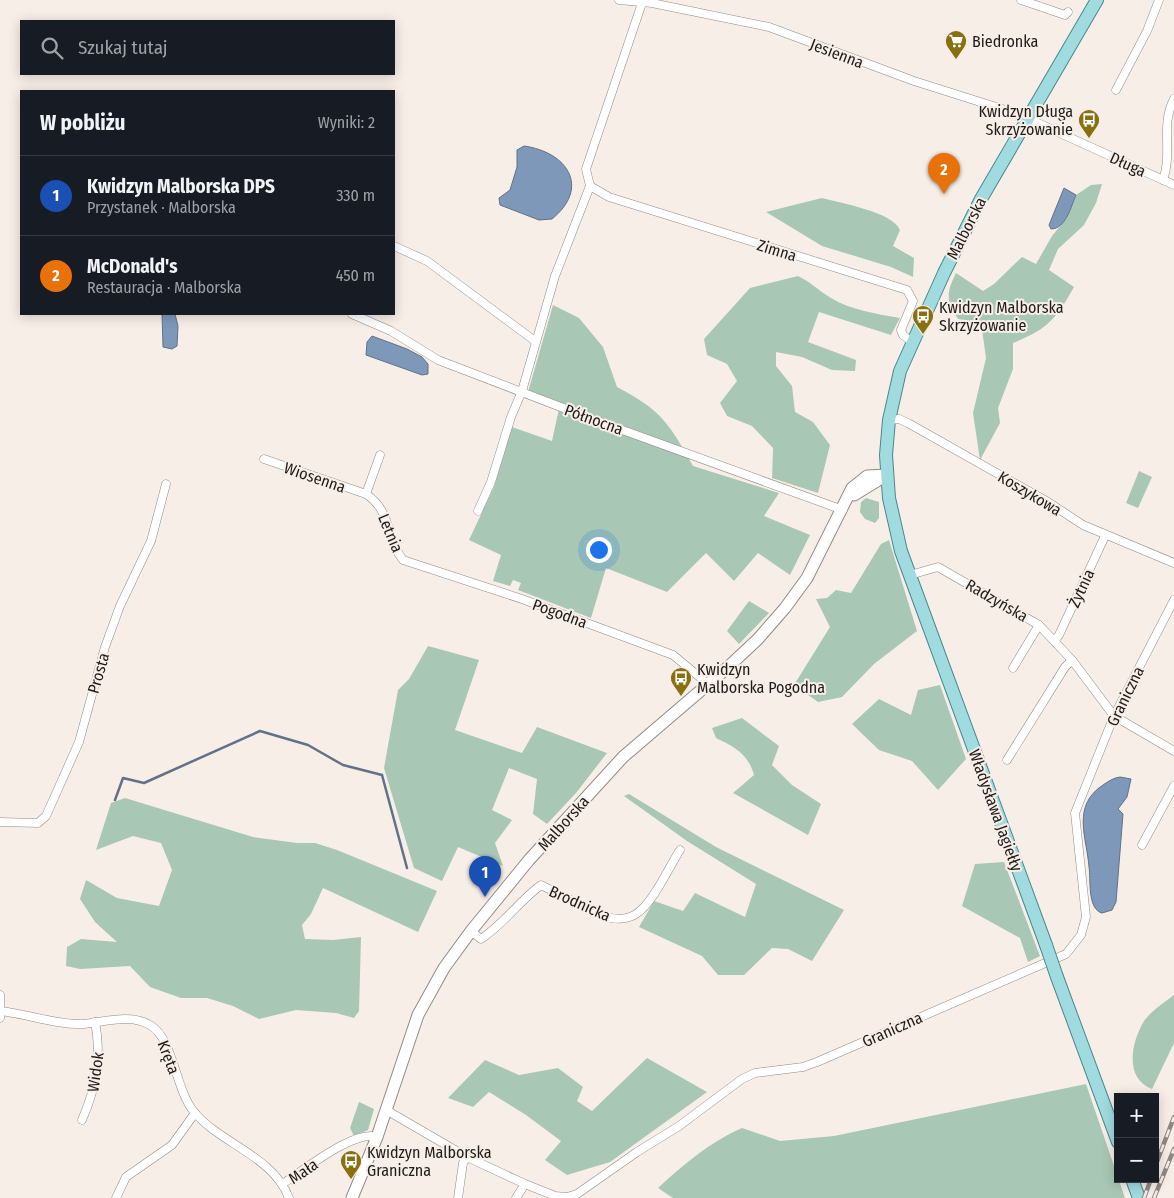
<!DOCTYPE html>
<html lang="pl">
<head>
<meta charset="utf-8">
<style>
  :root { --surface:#171b24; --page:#20242c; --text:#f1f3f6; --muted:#9ea1a6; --line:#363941; --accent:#2563eb }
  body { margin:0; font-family:"Fira Sans Condensed",sans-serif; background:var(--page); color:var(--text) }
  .controls { position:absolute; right:15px; bottom:15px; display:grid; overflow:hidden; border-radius:0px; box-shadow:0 2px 12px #0003 }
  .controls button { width:45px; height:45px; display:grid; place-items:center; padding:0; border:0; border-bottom:1px solid var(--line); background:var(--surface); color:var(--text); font:25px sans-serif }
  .you { position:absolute; left:598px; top:549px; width:18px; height:18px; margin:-12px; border:4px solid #fff; border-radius:50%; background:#1a73e8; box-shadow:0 0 0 8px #1a73e833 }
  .badge { display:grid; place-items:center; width:32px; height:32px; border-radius:50%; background:var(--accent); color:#fff; font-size:16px; font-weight:700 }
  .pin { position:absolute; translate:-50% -41px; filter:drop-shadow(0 1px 2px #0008) }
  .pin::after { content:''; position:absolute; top:26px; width:18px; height:15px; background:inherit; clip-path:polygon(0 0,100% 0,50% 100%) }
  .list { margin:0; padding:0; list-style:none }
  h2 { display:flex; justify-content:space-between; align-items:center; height:65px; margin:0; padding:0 20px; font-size:21px }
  h2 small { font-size:16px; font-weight:400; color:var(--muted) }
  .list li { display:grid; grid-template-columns:32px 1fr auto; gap:15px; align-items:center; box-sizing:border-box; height:80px; padding:0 20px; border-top:1px solid var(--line) }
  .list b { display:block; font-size:19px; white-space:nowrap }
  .list p { margin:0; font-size:16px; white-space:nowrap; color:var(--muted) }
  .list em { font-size:16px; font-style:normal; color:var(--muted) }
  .icon { flex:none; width:28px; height:28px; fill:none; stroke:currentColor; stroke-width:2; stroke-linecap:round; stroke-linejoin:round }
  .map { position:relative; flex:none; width:1174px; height:1198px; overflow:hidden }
  .search { position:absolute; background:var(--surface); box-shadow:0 2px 12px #0003; left:20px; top:20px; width:375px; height:55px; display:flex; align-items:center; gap:12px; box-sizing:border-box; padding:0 18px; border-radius:0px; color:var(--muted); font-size:19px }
  .panel { position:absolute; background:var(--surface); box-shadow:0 2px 12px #0003; left:20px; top:90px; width:375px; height:225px; border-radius:0px }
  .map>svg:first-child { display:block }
</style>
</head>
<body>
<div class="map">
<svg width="1174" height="1198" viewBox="0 0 1174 1198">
  <rect width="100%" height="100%" fill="#f8eee8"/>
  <g fill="#a9c7b5">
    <path d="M1102,184L1096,203L1084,225L1058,249L1049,270L1074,287C1056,319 1048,329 1013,343V369L998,408L1000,423L980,460L973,413L986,358L981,322L958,319C946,300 946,293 956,273L983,291L994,284L1022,257L1036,264L1052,236L1066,219L1076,195L1091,185Z"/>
    <path d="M822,198C840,203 893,212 900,230L893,246L914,258L913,277L891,267L822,246L766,212Z"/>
    <path d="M798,276C811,282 819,291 831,298C851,310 877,314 900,318L891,335L819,312L808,342L856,360L855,371L832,370L802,357L776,352V366L792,386L795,412L813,422L830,445L818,493L772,478L773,448L752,426L727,416L720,403L737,381L727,364L707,355L704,339L750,288Z"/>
    <path d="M553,305L579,318L603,347L617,387C661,410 669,423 693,466L779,493L764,516L810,535L790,575L758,553L734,581L706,553L667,592L606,568L591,618L518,590L521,583L513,580L510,586L493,581L501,555L469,540L494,487L512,427L552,441L560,404L528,392Z"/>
    <path d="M1139,471L1152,477L1138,508L1126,503Z"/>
    <path d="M866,498L879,502V518L875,523L865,519L860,512L861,502Z"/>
    <path d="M889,540L917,631L874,664L842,697L818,702L794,685L830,627L816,599L827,598L836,590L851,593L881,544Z"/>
    <path d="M749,601L769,613L739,644L727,631Z"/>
    <path d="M428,646L479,660L455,730L522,753L537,727L607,753L576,793L547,824L533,814L537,779L509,768L492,810L512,820L495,843L503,866L458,847L442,881L414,868L384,768L398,690L409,679Z"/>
    <path d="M940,685L966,759L938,790L912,761L879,750L852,724L879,699L911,715L918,690Z"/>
    <path d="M742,718L779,746L772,765L792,785L821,804L808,835L733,793L754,775C748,754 735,747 716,738L712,728Z"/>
    <path d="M629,794L716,847L844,910L812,961L788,949L772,948L744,975H718L702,956L639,927L654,901L683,911L695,893L745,917L756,884L687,841L624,796Z"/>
    <path d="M125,798L253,837L297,843H315L337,850L437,891L418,932L323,888L311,914L302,925L305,939L333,940L361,937L359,1011L354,1018L336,1013L296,1010L259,1019L233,1006L207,998H181L150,987L130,966L80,969L66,966L67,947L81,939L117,942L95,922L80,899L86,880L117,898L159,906L172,870L161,843L133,836L96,850L111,803Z"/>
    <path d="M1004,862L1040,956L1028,962L1020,938L962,906L975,864Z"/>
    <path d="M1174,995V1043L1152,1089C1124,1078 1131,1043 1144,1021C1151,1011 1165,1002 1174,995Z"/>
    <path d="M647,1058L707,1092L610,1162L567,1175L545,1160L561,1141L526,1115L489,1092L473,1107L448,1098L485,1060L519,1075L558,1068L583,1087L577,1101L592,1111Z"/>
    <path d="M1086,1084L1125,1198H673L658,1188C684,1164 710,1142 742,1128L780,1141L834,1136Z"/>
    <path d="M359,1102L374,1109L368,1130L354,1136L350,1128Z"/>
  </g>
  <g fill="#7d98b8" stroke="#617288">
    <path d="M524,146C567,152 591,187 552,219L539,220L500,205L499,198L510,190L517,167V150Z"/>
    <path d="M1064,188L1076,195C1071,206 1066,229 1051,229L1049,225Z"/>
    <path d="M162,314H175L178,326L177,346L172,349L163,347Z"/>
    <path d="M372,336L407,349L422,357L428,364V374L422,375L366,355L367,342Z"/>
    <path d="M1120,777L1131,779L1127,797L1118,809L1123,814L1116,902L1112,910L1102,913C1087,909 1091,879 1089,867C1087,838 1071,806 1103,785C1109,781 1113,778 1120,777Z"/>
  </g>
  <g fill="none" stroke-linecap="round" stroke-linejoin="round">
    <path stroke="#617288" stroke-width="2.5" d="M115,800L123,778L144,783L260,731L308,745L343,765L382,775L407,868"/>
    <g stroke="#928a84" stroke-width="9">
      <g id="street">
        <path d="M619,0L652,3L769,27L914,81L1018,114L1174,185"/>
        <path d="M1021,0L1065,15L1068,12"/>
        <path d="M1116,90L1147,31L1159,0"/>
        <path d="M1163,180C1173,153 1160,125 1174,99"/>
        <path d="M590,186L609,197L907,290L913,301L901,330L903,335L912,342"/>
        <path d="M394,246L427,261L535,341"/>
        <path d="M352,314L391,331L438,360L592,419L843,510"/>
        <path d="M889,420L899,419L908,423L1048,502L1083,525L1174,563"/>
        <path d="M380,455L366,494C392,511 386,539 403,560L522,599L673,655L708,684"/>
        <path d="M264,459L366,494"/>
        <path d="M478,511L491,482L511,417L522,391L555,276L590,186L586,169L643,0"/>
        <path d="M910,575L938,567L1039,625L1072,660L1114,716L1174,751"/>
        <path d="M1055,640L1059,635L1105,536"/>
        <path d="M1013,668L1039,625"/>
        <path d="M1007,760L1065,667L1072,660"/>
        <path d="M0,822L38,823L46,816L79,742L105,647L120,606L151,541L166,484"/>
        <path d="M1142,845L1174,786"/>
        <path d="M471,931L481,939C504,924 519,901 541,885L602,916C614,919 625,921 636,914C653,903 669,867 680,850"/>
        <path d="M0,995V1018"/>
        <path d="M0,1011C28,1014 56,1025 83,1024C105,1022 130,1013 150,1025C174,1039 175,1089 194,1112C221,1144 273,1156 289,1198"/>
        <path d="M386,1110L467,1157L525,1184L555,1196L567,1197L577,1194L637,1152L679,1126L742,1079L755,1073L803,1067L817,1062L1066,954L1081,935L1086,917L1075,813L1114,716L1174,600"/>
        <path d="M82,1120C96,1088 102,1057 95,1022"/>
        <path d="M282,1184C302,1172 354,1129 377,1137"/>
        <path d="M116,1198L126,1177L172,1145L195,1113"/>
        <path d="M458,1198L463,1163L467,1157"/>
        <path d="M516,1198L525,1184"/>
      </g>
    </g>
    <g stroke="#928a84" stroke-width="13">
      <g id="secondary">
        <path d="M854,495L885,476"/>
        <path d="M352,1198L377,1137L418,1015L444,968L471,931L529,860L623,757L727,668L758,639L785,608L807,578L852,488L867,476L887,475"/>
      </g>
    </g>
    <g stroke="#49888c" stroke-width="14">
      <g id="primary">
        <path d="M1046,945L901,551L889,498L886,455L889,420L900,371L944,273L981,199L1097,0"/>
        <path d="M1057,977L1118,1142"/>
        <path d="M1132,1179L1139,1198"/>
      </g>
    </g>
    <use href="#street" stroke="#fff" stroke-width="8"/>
    <use href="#secondary" stroke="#fff" stroke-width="11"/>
    <use href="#primary" stroke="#a0dbdf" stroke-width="12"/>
    <g stroke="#8e8783" stroke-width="4.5">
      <g id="rail">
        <path d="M1155,1167L1174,1117"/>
        <path d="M1144,1198L1151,1179"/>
        <path d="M1154,1198L1174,1149"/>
      </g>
    </g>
    <use href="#rail" stroke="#f8eee8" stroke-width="2.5" stroke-dasharray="8" stroke-linecap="butt"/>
    <g stroke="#49888c" stroke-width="14" stroke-linecap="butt">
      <path id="primary-bridge" d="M1046,945L1057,977"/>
    </g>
    <use href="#primary-bridge" stroke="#a0dbdf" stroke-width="12"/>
  </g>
  <defs>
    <g id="supermarket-pin" transform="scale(1.125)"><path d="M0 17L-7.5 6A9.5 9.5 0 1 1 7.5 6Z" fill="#886f10" stroke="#f8eee8"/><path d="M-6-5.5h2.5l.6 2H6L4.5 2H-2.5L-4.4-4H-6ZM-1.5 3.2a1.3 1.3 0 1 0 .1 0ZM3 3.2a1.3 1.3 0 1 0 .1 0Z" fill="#fff"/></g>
    <g id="bus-pin" transform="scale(1.125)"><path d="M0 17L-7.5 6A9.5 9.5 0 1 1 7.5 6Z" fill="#886f10" stroke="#f8eee8"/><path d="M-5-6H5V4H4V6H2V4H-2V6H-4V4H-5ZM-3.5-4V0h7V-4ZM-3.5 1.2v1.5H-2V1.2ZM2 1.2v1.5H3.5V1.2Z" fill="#fff"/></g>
  </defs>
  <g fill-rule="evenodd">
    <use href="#supermarket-pin" x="956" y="41"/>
    <use href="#bus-pin" x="1089" y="120"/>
    <use href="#bus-pin" x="923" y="316"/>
    <use href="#bus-pin" x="681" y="678"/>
    <use href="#bus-pin" x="351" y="1161"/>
  </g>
  <g text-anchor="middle" stroke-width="4" stroke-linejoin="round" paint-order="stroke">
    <g font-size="16" fill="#1f1b19" stroke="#f8eee8" text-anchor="start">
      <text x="972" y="47">Biedronka</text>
      <text x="1073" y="117" text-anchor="end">Kwidzyn Długa<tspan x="1073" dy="18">Skrzyżowanie</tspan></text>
      <text x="939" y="313">Kwidzyn Malborska<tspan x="939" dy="18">Skrzyżowanie</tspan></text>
      <text x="697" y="675">Kwidzyn<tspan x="697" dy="18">Malborska Pogodna</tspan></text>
      <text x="367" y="1158">Kwidzyn Malborska<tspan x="367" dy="18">Graniczna</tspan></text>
    </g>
    <g font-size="16" fill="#1f1b19" stroke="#f8eee8">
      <text transform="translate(837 53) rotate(21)" y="6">Jesienna</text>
      <text transform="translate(1128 164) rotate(24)" y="6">Długa</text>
      <text transform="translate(966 228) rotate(-63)" y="6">Malborska</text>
      <text transform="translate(777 250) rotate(17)" y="6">Zimna</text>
      <text transform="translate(594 419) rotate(20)" y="6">Północna</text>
      <text transform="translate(315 477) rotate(19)" y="6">Wiosenna</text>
      <text transform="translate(1030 493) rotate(31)" y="6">Koszykowa</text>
      <text transform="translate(391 533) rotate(67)" y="6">Letnia</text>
      <text transform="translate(1081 588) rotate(-65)" y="6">Żytnia</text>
      <text transform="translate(997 600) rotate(30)" y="6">Radzyńska</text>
      <text transform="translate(560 613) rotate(20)" y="6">Pogodna</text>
      <text transform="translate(98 673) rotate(-74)" y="6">Prosta</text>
      <text transform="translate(1125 696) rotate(-64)" y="6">Graniczna</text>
      <text transform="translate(996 810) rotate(70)" y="6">Władysława Jagiełły</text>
      <text transform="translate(563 823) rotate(-48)" y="6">Malborska</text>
      <text transform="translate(580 903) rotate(24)" y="6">Brodnicka</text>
      <text transform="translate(892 1029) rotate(-24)" y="6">Graniczna</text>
      <text transform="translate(169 1057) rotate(69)" y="6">Kręta</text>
      <text transform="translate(95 1072) rotate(-82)" y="6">Widok</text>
      <text transform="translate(303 1171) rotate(-34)" y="6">Mała</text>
    </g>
  </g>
</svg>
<div class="controls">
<button>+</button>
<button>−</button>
</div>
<div class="you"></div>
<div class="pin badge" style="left:485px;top:897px;background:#1a4fb4">1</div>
<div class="pin badge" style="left:944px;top:194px;background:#e8710a">2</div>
<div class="search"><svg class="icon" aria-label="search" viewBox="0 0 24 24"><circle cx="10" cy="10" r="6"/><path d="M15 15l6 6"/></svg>Szukaj tutaj</div>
<section class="panel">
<h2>W pobliżu<small>Wyniki: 2</small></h2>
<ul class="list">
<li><span class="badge" style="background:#1a4fb4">1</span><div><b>Kwidzyn Malborska DPS</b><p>Przystanek · Malborska</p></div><em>330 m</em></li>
<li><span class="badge" style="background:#e8710a">2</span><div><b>McDonald's</b><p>Restauracja · Malborska</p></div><em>450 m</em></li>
</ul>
</section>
</div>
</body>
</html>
